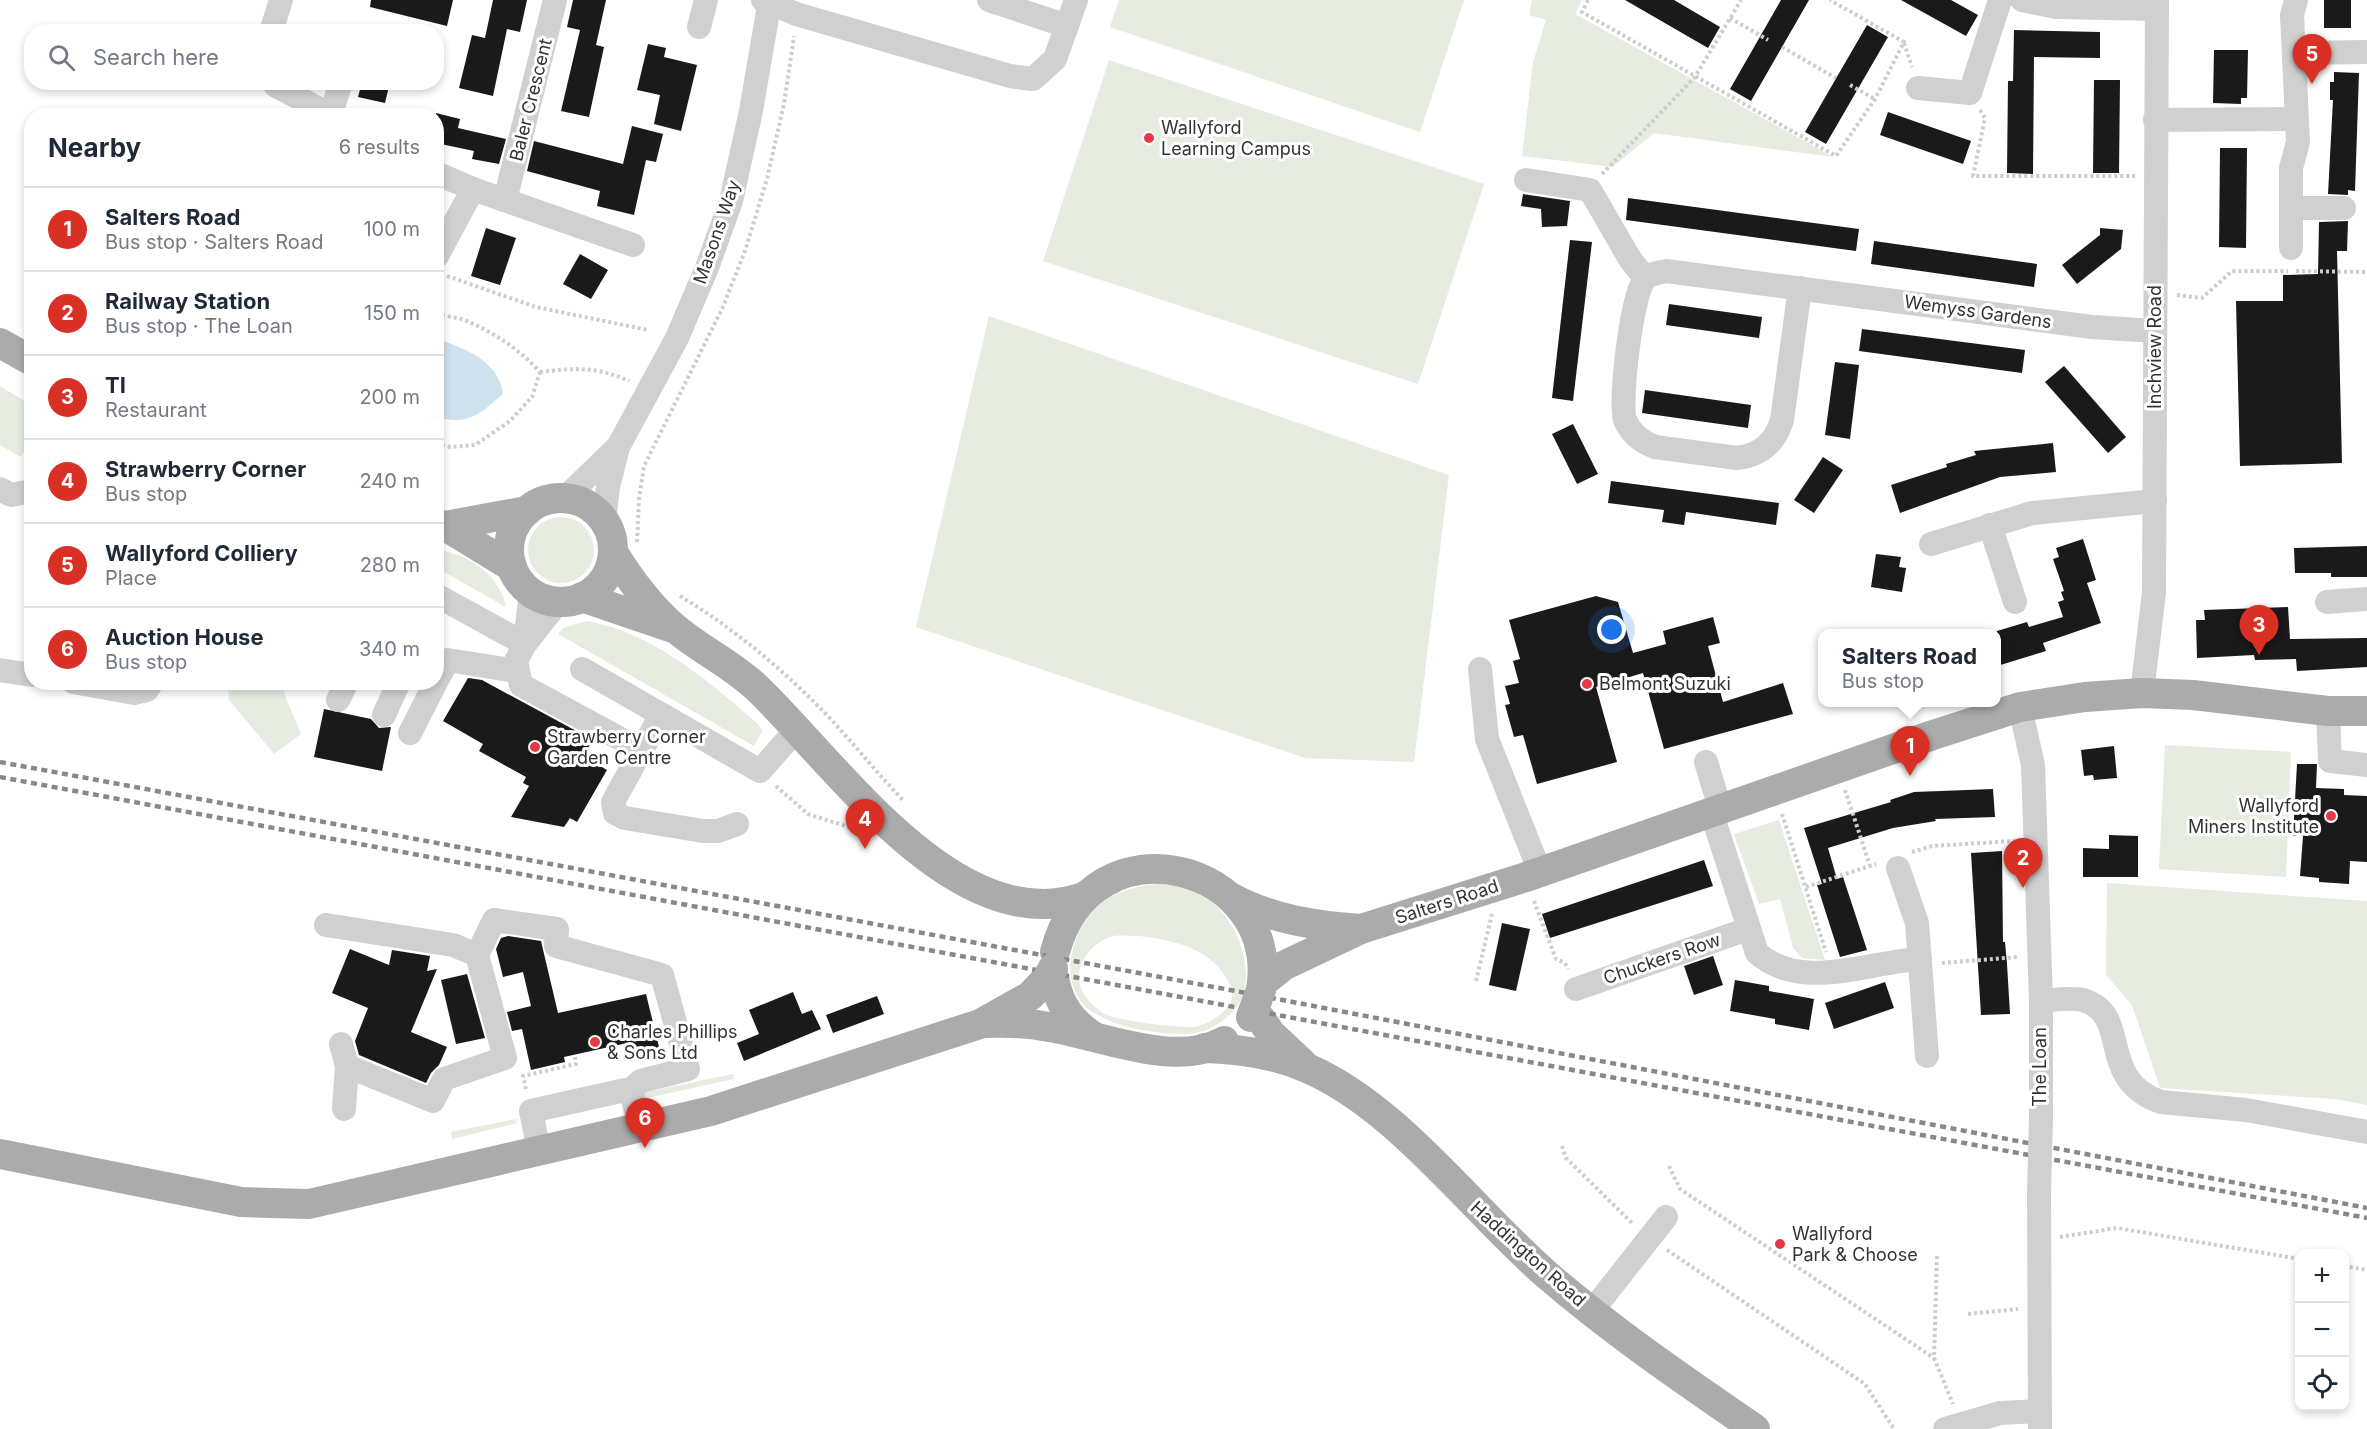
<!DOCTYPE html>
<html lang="en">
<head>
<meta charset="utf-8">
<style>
  :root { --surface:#fff; --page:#f2f2f3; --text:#1f2937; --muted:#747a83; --line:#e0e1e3; --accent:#d93025 }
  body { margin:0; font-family:Inter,sans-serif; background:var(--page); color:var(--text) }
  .controls { position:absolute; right:18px; bottom:18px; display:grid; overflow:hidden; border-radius:12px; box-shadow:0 3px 9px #0003 }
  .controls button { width:54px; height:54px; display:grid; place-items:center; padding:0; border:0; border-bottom:2px solid var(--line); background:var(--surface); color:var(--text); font:30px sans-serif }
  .you { position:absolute; left:1612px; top:630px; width:21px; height:21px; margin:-15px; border:4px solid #fff; border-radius:50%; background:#1a73e8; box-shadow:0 0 0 9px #1a73e833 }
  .badge { display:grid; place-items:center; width:39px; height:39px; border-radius:50%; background:var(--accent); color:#fff; font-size:20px; font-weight:700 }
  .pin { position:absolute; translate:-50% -50px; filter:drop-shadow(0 2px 3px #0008) }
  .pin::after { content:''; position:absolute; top:32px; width:21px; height:18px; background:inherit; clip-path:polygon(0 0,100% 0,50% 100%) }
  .popup { position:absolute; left:1818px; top:629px; width:183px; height:78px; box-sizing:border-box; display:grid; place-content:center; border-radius:12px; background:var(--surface); filter:drop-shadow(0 2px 4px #0005); font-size:20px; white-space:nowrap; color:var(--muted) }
  .popup b { font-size:22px; color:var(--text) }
  .popup::after { content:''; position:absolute; left:50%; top:100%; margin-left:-12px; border:12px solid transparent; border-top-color:var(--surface) }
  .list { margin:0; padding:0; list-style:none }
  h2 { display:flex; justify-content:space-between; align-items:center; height:78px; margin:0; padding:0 24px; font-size:26px }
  h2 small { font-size:20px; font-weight:400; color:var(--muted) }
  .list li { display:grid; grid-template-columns:39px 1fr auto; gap:18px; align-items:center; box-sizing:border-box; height:84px; padding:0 24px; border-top:2px solid var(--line) }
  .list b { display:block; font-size:22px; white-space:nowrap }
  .list p { margin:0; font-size:20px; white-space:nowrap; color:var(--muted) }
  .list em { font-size:20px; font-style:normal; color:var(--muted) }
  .icon { flex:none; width:33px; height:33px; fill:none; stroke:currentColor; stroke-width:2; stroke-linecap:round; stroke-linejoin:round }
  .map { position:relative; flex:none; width:2367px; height:1429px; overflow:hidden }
  .search { position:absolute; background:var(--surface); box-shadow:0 3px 9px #0003; left:24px; top:24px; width:420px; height:66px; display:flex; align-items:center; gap:15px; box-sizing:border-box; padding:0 21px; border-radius:24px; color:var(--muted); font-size:22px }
  .panel { position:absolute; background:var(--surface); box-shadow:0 3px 9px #0003; left:24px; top:108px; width:420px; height:582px; border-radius:24px }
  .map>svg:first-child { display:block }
</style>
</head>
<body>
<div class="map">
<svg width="2367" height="1429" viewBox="0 0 2367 1429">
  <rect width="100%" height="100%" fill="#fff"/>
  <g fill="#e6ecdf" fill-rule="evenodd">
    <path d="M1119,0H1464L1420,132L1110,27Z"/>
    <path d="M1532,0H1582L1575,14L1833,157L1654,133L1613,167L1522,156L1533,62L1546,20L1529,15Z"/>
    <path d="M1109,60L1484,184L1418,384L1043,261Z"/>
    <path d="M989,316L1449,475L1414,762L1305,758L916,627Z"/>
    <path d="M0,386L31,405V438L21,457L0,445Z"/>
    <circle cx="561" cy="550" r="33"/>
    <path d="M437,549C469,556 498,572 506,607L437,568Z"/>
    <path d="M587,621C654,633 708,681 758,724L762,731L754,746L558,634L563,628Z"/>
    <path d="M228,683H284V693L301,734L274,754L229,700Z"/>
    <path d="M2165,745L2291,752L2286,877L2159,869Z"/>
    <path d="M1779,820L1825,960L1802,958L1793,948L1780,899L1759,904L1734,834Z"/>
    <path d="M1159,883C1175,886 1193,889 1207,898C1240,921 1265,988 1227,1017C1217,1025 1208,1031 1195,1033C1166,1037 1107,1027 1086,1007C1056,978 1074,924 1103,902C1119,889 1140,887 1159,883ZM1139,936C1173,940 1211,948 1228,981C1234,991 1234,1002 1225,1010C1218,1018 1204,1026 1193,1027C1177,1028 1122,1021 1107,1015C1102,1013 1093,1006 1089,1001C1068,978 1083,949 1107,938C1115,934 1129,936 1139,936Z"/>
    <path d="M2107,883L2367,901V1105L2334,1099L2160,1088L2132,1005L2106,975Z"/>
    <path d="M733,1074L734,1079L642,1099V1093Z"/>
    <path d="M516,1119L517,1123L452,1139L451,1132Z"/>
  </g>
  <path fill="#cfe2ee" d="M436,339C464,347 500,362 503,394C480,414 468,426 437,417Z"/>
  <g fill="#1a1a1a">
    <path d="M371,0H453L447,26L370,7Z"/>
    <path d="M493,0H527L520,32L507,29L493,96L459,88L472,35L485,38Z"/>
    <path d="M573,0H606L596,45L604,47L589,117L561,111L580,30L567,27Z"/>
    <path d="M1625,0H1674L1720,27L1708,48Z"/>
    <path d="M1781,0H1809L1751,101L1730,89Z"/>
    <path d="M1901,0H1951L1978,15L1966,36Z"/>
    <rect x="2324" y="0" width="27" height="28"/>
    <path d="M1867,25L1888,37L1826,144L1805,132Z"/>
    <path d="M2014,30L2100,32V58L2034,57L2033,174L2007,173L2008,81H2013Z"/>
    <path d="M648,44L666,48L664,57L697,65L681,131L654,124L660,95L637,90Z"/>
    <path d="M2214,50H2248L2247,98H2241V104L2213,103Z"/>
    <path d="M2334,72L2359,73L2355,191L2348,190V195L2328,194L2333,100H2330V82H2334Z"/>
    <path d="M2094,80H2120L2119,173H2093Z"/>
    <path d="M362,82H390L385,103L358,97Z"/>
    <path d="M1888,112L1971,141L1963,164L1880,135Z"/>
    <path d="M436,113L460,119L458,128L506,139L499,164L472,159L474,151L436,143Z"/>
    <path d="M632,126L663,134L656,162L646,160L634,215L597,206L600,191L527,171L534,141L623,164Z"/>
    <path d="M2220,148H2247L2246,248L2219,247Z"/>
    <path d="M1523,194L1570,201L1567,226L1542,227L1541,209L1521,206Z"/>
    <path d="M1628,198L1859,229L1856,251L1626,220Z"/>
    <path d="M2348,221L2347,251H2337L2342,463L2240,466L2236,301H2283V275L2318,274L2319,222Z"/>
    <path d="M486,228L516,238L500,285L471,276Z"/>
    <path d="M2100,228L2123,230L2121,249L2077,284L2062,265L2100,235Z"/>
    <path d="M1570,240L1592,242L1573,401L1552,398Z"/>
    <path d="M1874,241L2037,264L2034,287L1871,264Z"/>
    <path d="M580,254L608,270L591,299L563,284Z"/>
    <path d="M1669,304L1762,317L1759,338L1666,325Z"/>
    <path d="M1862,329L2025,350L2022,373L1859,351Z"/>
    <path d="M1835,362L1859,365L1850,439L1825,435Z"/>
    <path d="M2064,366L2126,437L2108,453L2045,382Z"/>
    <path d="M1645,390L1751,405L1748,428L1642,413Z"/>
    <path d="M1573,424L1598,474L1577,484L1552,434Z"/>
    <path d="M2053,443L2056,472L2000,477L1900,513L1891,485L1947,467L1946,464L1976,455L1974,451Z"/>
    <path d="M1823,457L1843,470L1814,513L1794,500Z"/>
    <path d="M1611,481L1779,503L1776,525L1686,512L1684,525L1662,522L1664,510L1608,503Z"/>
    <path d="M2083,539L2096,580L2087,583L2101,623L2043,643L2046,651L1997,666V631L2027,622L2029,627L2063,617L2058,602L2064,600L2061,592L2064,591L2053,559L2059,557L2056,548Z"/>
    <path d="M2367,546V577H2331V573H2295L2294,548Z"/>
    <path d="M1876,554L1901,557L1899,567L1906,568L1902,592L1871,587Z"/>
    <path d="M1596,596L1618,602L1633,653L1666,644L1663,631L1713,617L1720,643L1708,646L1723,702L1783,683L1793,714L1664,749L1643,673L1596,687L1617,762L1537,784L1523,735L1514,737L1505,705L1510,704L1505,686L1519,683L1513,661L1520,659L1509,620Z"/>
    <path d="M2288,607L2290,639L2367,638V667L2297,671L2296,659L2255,660L2254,655L2197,658L2196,620H2205L2204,610Z"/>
    <path d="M468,678L482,680L593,740L583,756L607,770L577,822L570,818L564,827L511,817L529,786L523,783L526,777L479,751L483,744L443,721Z"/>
    <path d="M324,709L371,719L379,728L391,727L382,771L314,757Z"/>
    <path d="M2114,746L2117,778L2094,780L2093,775L2084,776L2081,750Z"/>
    <path d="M2297,764H2317L2316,788L2344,789V795L2367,796V862L2350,861L2349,884L2319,882V878L2300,876L2303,836H2293Z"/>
    <path d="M1993,789L1995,817L1935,819L1936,821L1893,828L1828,848L1837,879L1843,877L1867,950L1840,957L1817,885L1822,884L1804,828L1891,802L1890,800L1914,792Z"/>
    <path d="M2109,835L2138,836V877H2083V848L2109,849Z"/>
    <path d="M2002,851L2003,942H2005L2007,964L2010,1014L1981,1015L1971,853Z"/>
    <path d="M1704,860L1713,886L1550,938L1542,914Z"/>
    <path d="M1502,923L1530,929L1516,991L1489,985Z"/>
    <path d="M508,936L541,941L558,1013L646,994L660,1051L630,1058L627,1043L564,1057L565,1062L531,1070L522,1029L512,1031L507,1012L531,1006L523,972L503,977L496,949L501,938Z"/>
    <path d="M350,949L389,965L392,950L430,956L427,971L437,969L411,1032L447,1047L439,1065L431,1073L426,1083L359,1055L355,1041L368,1008L332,993Z"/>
    <path d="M1713,956L1723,985L1694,995L1684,966Z"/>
    <path d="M467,974L485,1038L456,1044L441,980Z"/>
    <path d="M1735,980L1769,986V991L1814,999L1809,1030L1775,1024V1019L1730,1011Z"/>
    <path d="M1885,982L1894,1008L1834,1029L1825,1003Z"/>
    <path d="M793,992L802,1014L812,1010L821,1029L744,1061L737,1043L759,1034L749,1010Z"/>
    <path d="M877,996L884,1014L833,1033L826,1015Z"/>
  </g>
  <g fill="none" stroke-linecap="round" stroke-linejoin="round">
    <g stroke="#cdcdcd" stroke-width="4" stroke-dasharray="3 3" stroke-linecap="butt">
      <path d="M1588,0L1582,12L1836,156L1875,99L1904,42L1830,0"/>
      <path d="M1730,18L1768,40"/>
      <path d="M1904,43L1912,67"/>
      <path d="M1782,47L1836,78"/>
      <path d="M1850,85L1875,99"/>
      <path d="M1980,110L1985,118L1973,176H2135"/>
      <path d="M1602,174L1695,77L1741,0"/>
      <path d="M2296,271L2367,272"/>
      <path d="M447,276L536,307L648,330"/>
      <path d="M2177,295L2202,298L2232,271H2288"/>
      <path d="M436,314C447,317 459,317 469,322C495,333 521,351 540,372"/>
      <path d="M540,372C575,368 595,366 629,381"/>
      <path d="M436,444L450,447L475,445L510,421L532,397L540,372"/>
      <path d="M637,542L639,499L644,466L722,309L745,251L767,179L784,104L794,36"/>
      <path d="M680,596C733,628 780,667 823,711C851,740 875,771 903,800"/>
      <path d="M776,786L808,814L855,829"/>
      <path d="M1845,790L1870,866"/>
      <path d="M1782,814L1826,952"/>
      <path d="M1912,852L1932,846L2014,841"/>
      <path d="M1806,887L1876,864"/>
      <path d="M1534,901L1556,959L1565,963L1568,969"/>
      <path d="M1942,963L2018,957"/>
      <path d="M1476,981L1492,914"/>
      <path d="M526,1089L523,1076L576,1064L575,1057"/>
      <path d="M1562,1146L1566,1158L1632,1223"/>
      <path d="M1669,1166L1680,1189L1934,1358"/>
      <path d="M2060,1237L2117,1228L2300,1259"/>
      <path d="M1667,1250L1865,1384L1894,1429"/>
      <path d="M1937,1256L1934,1358L1953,1404"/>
      <path d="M2344,1266L2367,1270"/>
      <path d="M1968,1314L2018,1309"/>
    </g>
    <g stroke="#d0d0d0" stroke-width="24">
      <path d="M763,0L796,14L1010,76L1033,79L1055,59L1076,0"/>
      <path d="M989,0L1067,26"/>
      <path d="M2022,0L2056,7L2157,9"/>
      <path d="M699,27L706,0"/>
      <path d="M271,32L281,0"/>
      <path d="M2295,53L2367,52"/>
      <path d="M275,82L276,86L333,116"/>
      <path d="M1918,88L1970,93L2000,0"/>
      <path d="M331,114L341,82"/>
      <path d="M2155,120L2296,119"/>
      <path d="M436,173L473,189L633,245"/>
      <path d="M1526,180L1590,190L1630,259L1645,278"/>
      <path d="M505,200L555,0"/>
      <path d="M2291,208H2344"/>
      <path d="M2291,248V168L2298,142L2292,15L2296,0"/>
      <path d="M437,256L473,189"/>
      <path d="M1800,288L1782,420C1775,443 1761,455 1737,458L1655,447C1642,442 1631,434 1625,420C1619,403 1632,291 1645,279C1651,273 1659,273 1666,271L2092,327L2155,331"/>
      <path d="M0,489L11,495L32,491"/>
      <path d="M565,498L618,447"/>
      <path d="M604,521L608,487L618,447L677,338L708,265L731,201L751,111L770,0"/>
      <path d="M1990,525L2015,602"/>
      <path d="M1931,544L2032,513L2155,501"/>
      <path d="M436,595L525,644"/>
      <path d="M559,601L525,644L516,661L521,685L641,750"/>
      <path d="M2327,602L2367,599"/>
      <path d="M525,644L531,592"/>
      <path d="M582,669L760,771L797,729"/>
      <path d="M1480,669L1487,739L1540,872"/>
      <path d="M0,670L32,675"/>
      <path d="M73,682L134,693L147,690L152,682"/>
      <path d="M436,682L448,660L516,671"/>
      <path d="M2142,693L2154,592L2157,0"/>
      <path d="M338,700L347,682"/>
      <path d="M2020,707L2033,765L2041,1001V1119"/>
      <path d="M2328,711L2330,761L2367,765"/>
      <path d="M384,715L399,682"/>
      <path d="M661,715L613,802L615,813L625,818L703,831H718L737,824"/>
      <path d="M410,733L436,682"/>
      <path d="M1706,762L1720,808"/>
      <path d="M1711,811L1757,953C1802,992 1867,962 1920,959"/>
      <path d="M1898,868L1917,923L1927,1056"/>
      <path d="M326,925L453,945L477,955L494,920L557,929L556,946L662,975L688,1069L641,1081L629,1091"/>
      <path d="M1576,989L1748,929"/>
      <path d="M2041,1001C2054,1000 2070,997 2083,1000C2133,1015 2095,1079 2161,1102L2246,1110L2367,1132"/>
      <path d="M341,1044L347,1066"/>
      <path d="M344,1109L347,1066L433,1101L444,1079L505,1058L477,955"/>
      <path d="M539,1151L531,1111L625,1090L632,1095L640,1127"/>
      <path d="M2039,1192L2040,1429"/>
      <path d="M1592,1311L1666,1217"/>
      <path d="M1945,1429L2000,1413L2039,1411"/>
    </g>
    <g stroke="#ababab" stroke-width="30">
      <path d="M0,343L32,361"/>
      <circle cx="561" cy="550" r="52"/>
      <path d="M436,524L445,526L512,567"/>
      <path d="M445,526L527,511"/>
      <path d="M613,552C630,580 650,607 676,629C701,650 733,665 757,688C835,762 957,942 1084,897"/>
      <path d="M582,597L670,627"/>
      <path d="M1230,897C1270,919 1316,926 1361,929"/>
      <path d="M1055,952C1091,814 1282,863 1261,990"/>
      <path d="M1054,978C1059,1004 1070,1021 1093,1036"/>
      <path d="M1262,983L1283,966L1361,929L1526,877L1933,735L2020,707L2085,697L2142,693L2193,695L2328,711H2367"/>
      <path d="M1261,1019L1271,1034L1302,1063"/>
      <path d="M985,1023C1007,1022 1028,1023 1049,1027C1101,1035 1174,1069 1224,1041"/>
      <path d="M1205,1048C1240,1049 1275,1054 1307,1068C1398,1107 1472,1210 1547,1275C1613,1332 1684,1380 1755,1429"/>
      <path d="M0,1154L241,1202L309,1204L711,1111L980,1024L1030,996L1048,977"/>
    </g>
    <g stroke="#888" stroke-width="4.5" stroke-dasharray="6 4.5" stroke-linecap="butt">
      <path d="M0,762L1225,989L2367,1208"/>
      <path d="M0,777L2367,1218"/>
    </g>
    <path stroke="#d0d0d0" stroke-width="24" d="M2039,1192L2041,1119"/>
    <g stroke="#ababab" stroke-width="30">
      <path d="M1048,977L1053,968"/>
      <path d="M1251,1017L1261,990"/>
    </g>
  </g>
  <g fill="#e63946" stroke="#fff" stroke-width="2">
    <circle cx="1149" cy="138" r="6"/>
    <circle cx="1587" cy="684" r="6"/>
    <circle cx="535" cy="747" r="6"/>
    <circle cx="2331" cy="816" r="6"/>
    <circle cx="595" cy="1042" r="6"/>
    <circle cx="1780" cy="1244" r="6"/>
  </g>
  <g text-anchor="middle" stroke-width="6" stroke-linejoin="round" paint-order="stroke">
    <g font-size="18" fill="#333" stroke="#fff">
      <text transform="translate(531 100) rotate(-76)" y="6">Baler Crescent</text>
      <text transform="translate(717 232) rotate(-71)" y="6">Masons Way</text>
      <text transform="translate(1978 312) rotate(8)" y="6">Wemyss Gardens</text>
      <text transform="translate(2155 347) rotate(-90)" y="6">Inchview Road</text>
      <text transform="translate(1447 902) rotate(-18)" y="6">Salters Road</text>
      <text transform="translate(1662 959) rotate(-19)" y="6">Chuckers Row</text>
      <text transform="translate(2040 1067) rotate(-90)" y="6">The Loan</text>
      <text transform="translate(1528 1254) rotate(42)" y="6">Haddington Road</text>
    </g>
    <g font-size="18" fill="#333" stroke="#fff" text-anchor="start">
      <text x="1161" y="134">Wallyford<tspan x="1161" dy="21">Learning Campus</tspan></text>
      <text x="1599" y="690">Belmont Suzuki</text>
      <text x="547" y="743">Strawberry Corner<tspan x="547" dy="21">Garden Centre</tspan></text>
      <text x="2319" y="812" text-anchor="end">Wallyford<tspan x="2319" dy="21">Miners Institute</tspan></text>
      <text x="607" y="1038">Charles Phillips<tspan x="607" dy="21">&amp; Sons Ltd</tspan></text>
      <text x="1792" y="1240">Wallyford<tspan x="1792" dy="21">Park &amp; Choose</tspan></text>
    </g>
  </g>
</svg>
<div class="controls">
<button>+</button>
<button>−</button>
<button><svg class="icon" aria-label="locate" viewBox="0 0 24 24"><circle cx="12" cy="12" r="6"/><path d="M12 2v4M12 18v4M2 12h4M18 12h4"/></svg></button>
</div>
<div class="you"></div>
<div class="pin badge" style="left:1910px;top:776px">1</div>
<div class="popup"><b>Salters Road</b>Bus stop</div>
<div class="pin badge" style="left:2023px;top:888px">2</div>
<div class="pin badge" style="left:2259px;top:655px">3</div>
<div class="pin badge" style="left:865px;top:849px">4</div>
<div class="pin badge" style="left:2312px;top:84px">5</div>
<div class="pin badge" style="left:645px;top:1148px">6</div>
<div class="search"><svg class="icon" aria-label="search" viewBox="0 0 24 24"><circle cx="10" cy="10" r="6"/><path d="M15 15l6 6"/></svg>Search here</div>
<section class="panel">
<h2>Nearby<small>6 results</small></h2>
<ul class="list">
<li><span class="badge">1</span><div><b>Salters Road</b><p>Bus stop · Salters Road</p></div><em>100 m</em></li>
<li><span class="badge">2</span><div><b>Railway Station</b><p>Bus stop · The Loan</p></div><em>150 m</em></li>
<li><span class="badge">3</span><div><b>TI</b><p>Restaurant</p></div><em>200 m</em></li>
<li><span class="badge">4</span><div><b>Strawberry Corner</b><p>Bus stop</p></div><em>240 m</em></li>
<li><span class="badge">5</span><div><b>Wallyford Colliery</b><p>Place</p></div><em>280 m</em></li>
<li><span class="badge">6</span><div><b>Auction House</b><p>Bus stop</p></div><em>340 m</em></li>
</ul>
</section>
</div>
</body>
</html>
